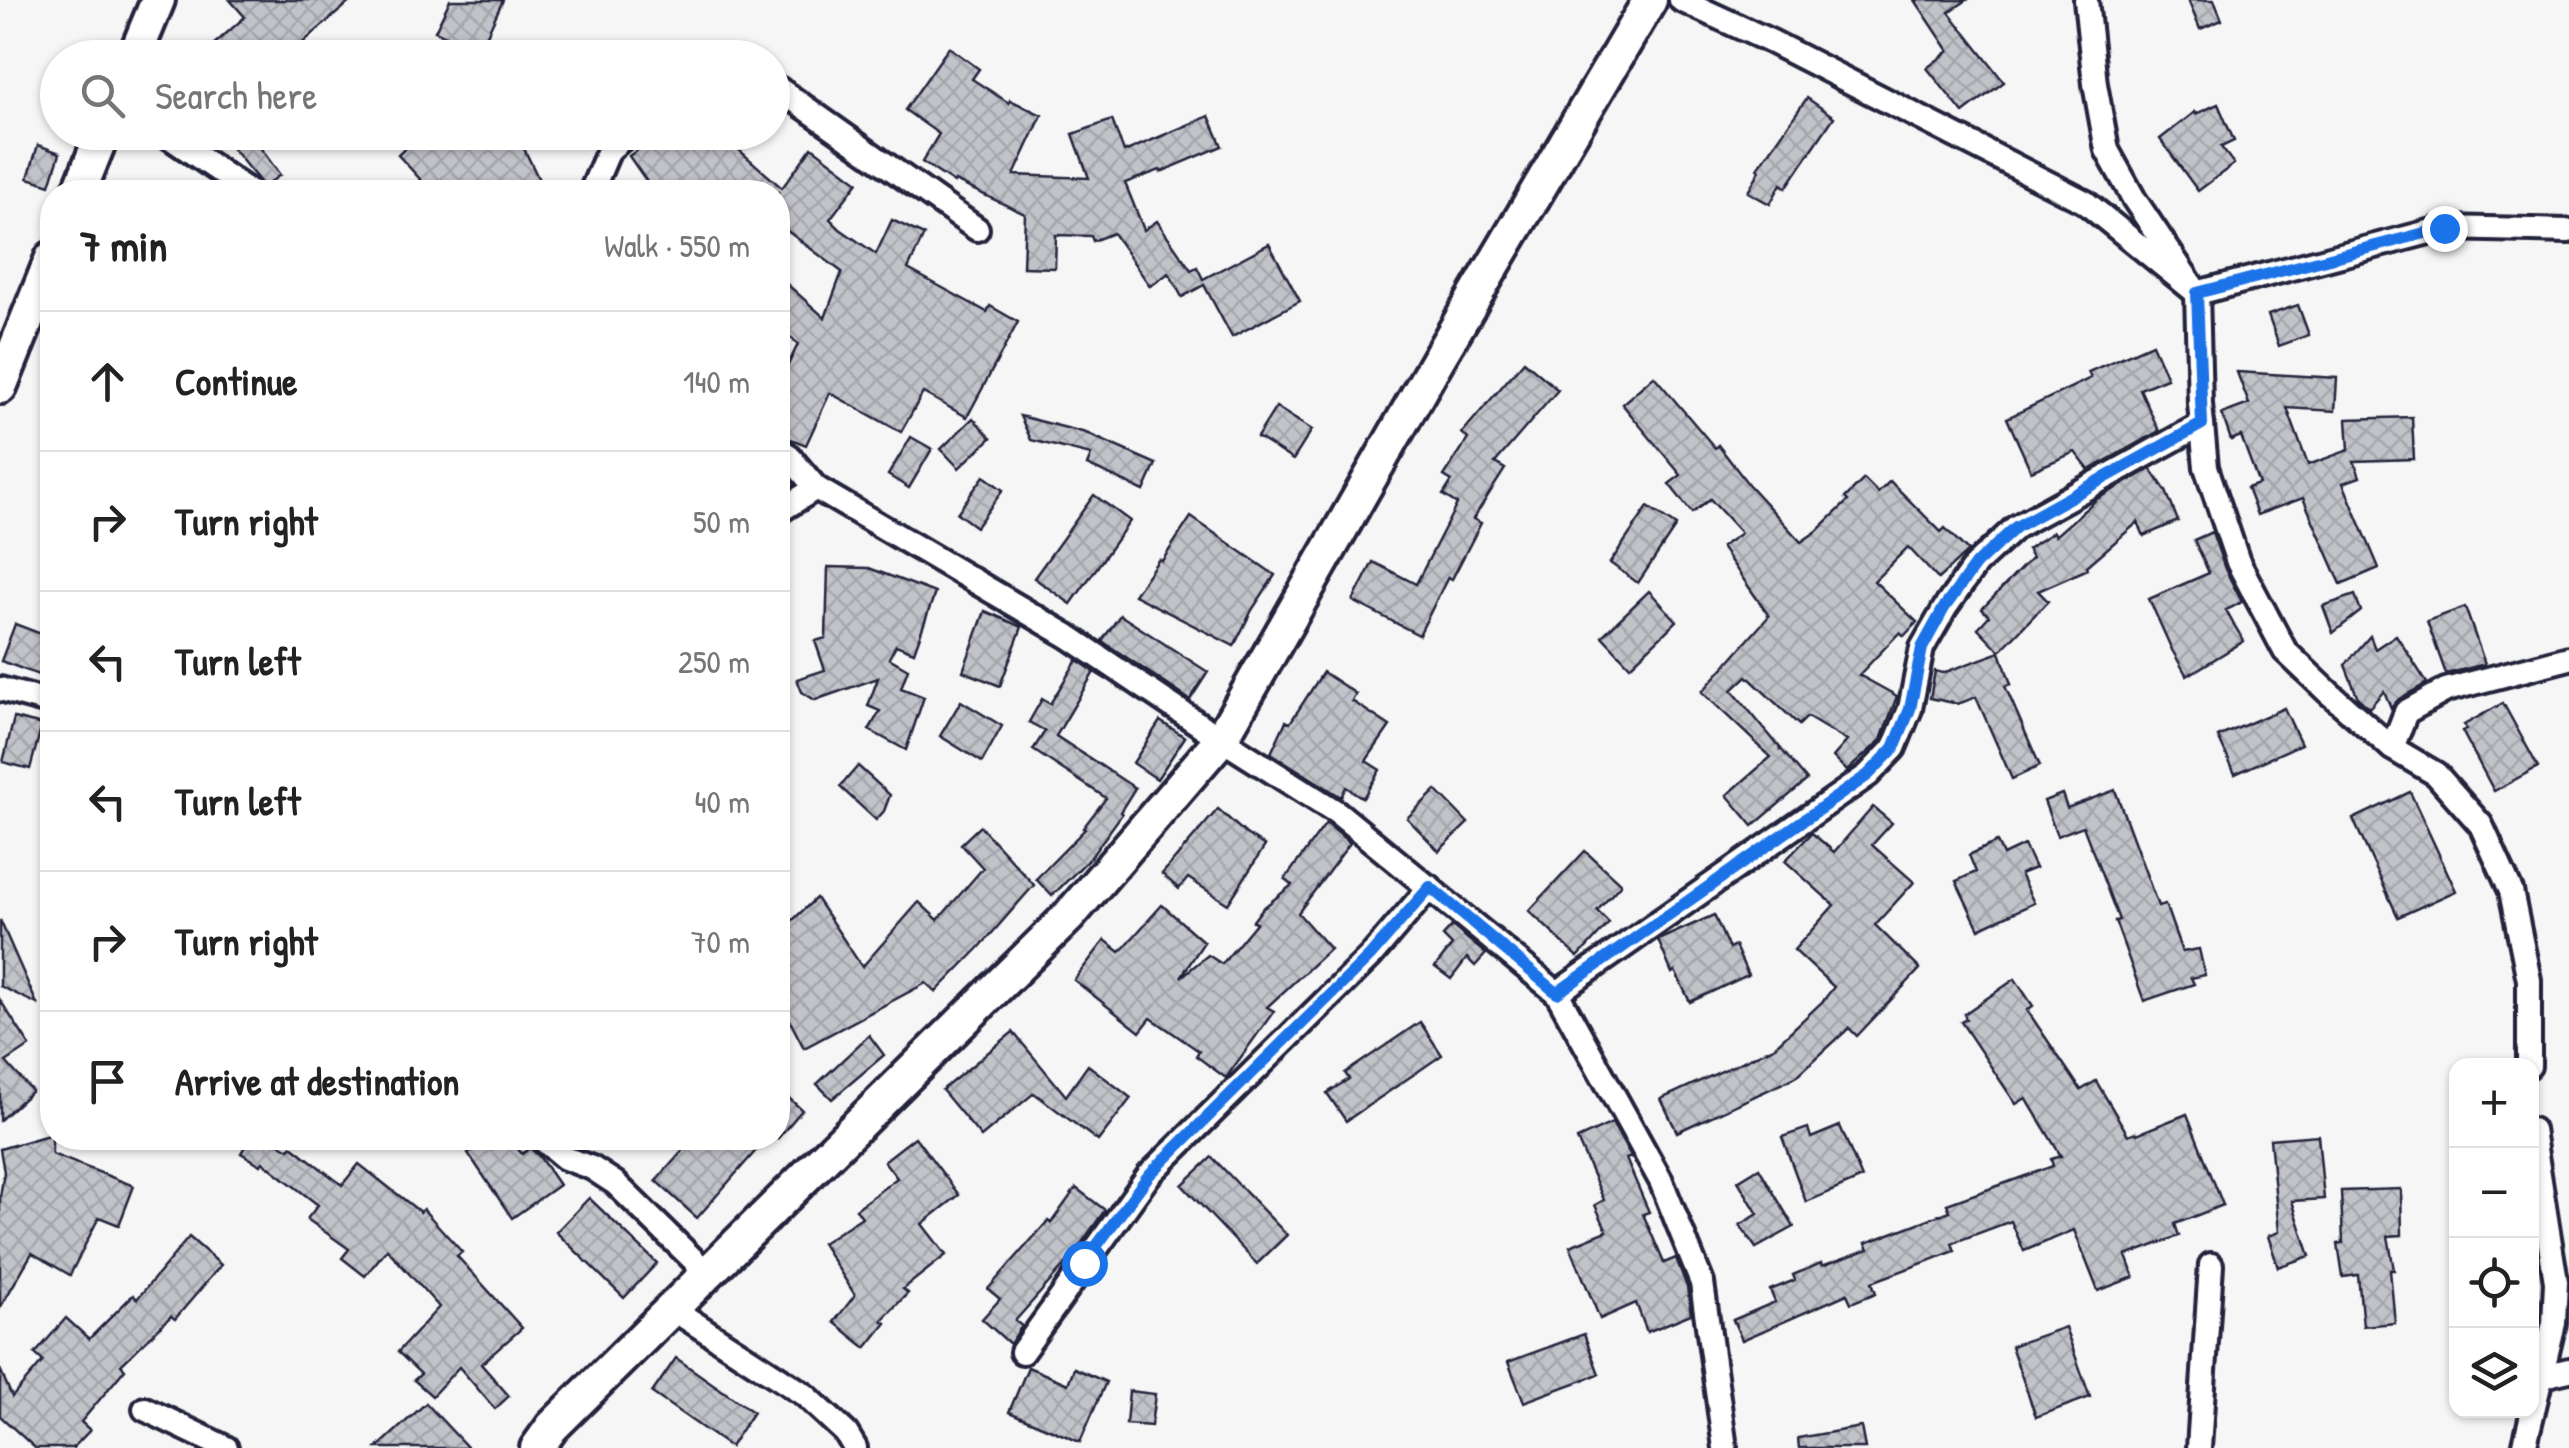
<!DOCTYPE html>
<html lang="en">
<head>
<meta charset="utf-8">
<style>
  :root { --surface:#fff; --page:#f2f2f2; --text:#222; --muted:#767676; --line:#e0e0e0 }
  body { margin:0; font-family:"Patrick Hand",sans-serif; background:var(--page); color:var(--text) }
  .controls { position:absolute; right:30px; bottom:30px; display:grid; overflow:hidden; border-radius:20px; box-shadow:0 2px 8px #0004 }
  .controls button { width:90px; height:90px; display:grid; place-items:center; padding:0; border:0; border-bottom:2px solid var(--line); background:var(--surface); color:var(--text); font:50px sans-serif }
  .stop { position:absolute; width:30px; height:30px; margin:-22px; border:8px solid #1a73e8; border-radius:50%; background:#fff }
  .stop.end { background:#1a73e8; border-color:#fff; box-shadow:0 2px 10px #0008 }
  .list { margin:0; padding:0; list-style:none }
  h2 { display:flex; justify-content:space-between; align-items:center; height:130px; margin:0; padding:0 40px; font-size:42px }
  h2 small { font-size:32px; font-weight:400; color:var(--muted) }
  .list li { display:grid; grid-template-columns:65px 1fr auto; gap:30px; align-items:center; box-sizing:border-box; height:140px; padding:0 40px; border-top:2px solid var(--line) }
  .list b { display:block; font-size:38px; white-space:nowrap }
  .list em { font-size:32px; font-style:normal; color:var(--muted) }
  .icon { flex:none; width:55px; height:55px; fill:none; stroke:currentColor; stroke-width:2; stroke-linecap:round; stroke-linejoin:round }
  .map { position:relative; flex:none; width:2569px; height:1448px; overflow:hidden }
  .search { position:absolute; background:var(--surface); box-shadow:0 2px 8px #0004; left:40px; top:40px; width:750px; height:110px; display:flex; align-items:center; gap:25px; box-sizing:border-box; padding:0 35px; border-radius:55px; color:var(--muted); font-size:38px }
  .panel { position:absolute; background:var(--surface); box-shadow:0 2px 8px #0004; left:40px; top:180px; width:750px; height:970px; border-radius:40px }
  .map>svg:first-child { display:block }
</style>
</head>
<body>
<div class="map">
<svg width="2569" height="1448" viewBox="0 0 2569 1448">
  <defs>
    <pattern id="building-cross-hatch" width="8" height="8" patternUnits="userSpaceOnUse" patternTransform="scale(2.5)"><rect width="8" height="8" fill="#c2c2c9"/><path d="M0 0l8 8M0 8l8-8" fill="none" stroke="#a6a6ae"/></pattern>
  </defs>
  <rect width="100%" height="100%" fill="#f6f6f7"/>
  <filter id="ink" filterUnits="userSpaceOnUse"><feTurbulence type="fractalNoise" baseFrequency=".01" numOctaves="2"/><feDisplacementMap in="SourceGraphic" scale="20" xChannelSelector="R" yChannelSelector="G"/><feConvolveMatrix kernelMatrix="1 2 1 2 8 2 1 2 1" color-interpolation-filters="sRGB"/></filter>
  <g filter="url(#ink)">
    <g fill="url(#building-cross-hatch)" stroke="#22223b" stroke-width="2.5">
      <path d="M230,0H352L298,47L305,58H220L211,47L245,17Z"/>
      <path d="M450,0H503L479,52L435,31Z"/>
      <path d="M1915,0H1967L1949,12L2004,82L1963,113L1927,68L1949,51Z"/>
      <path d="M2188,0H2214L2222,20L2200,29Z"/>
      <path d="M949,47L979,69L972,79L1009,103L1010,100L1042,115L1014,175L1089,178L1073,134L1112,120L1124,152L1209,116L1222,146L1161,172L1160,170L1125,183L1144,230L1157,221L1191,270L1197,267L1203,279L1269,244L1300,301L1232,337L1204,285L1182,297L1169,273L1150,286L1113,233L1093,241L1091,236L1056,235L1055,268L1023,267L1025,214L955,181L954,183L922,162L939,134L905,110Z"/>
      <path d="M1807,98L1834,117L1786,188L1781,184L1770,204L1748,192L1760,170L1758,168Z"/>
      <path d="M2218,104L2234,141L2221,147L2234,164L2198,191L2160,139L2195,112L2196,114Z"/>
      <path d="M219,132H249L280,175L264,187Z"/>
      <path d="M422,132H516L542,186L529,192H432L398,155Z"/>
      <path d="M662,132H746L739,150L782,188L812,147L858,182L830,219L840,229L876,254L892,220L924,235L908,269L987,312L990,306L1018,322L967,417L923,393L901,432L830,393L806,445L778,434V386L798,344L778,326V276L825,318L842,272L778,224V192H654L629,156Z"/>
      <path d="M38,145L60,153L50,185L28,178Z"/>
      <path d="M2298,305L2309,335L2279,346L2268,315Z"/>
      <path d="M2152,344L2167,378L2140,389L2159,431L2089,470L2075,452L2031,471L2007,418L2091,378L2088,372Z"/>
      <path d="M1524,361L1558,390L1495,463L1505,469L1473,519L1481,523L1452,579L1448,577L1419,635L1353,601L1373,562L1416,584L1457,504L1443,495L1452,481L1444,476L1468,439L1462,433Z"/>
      <path d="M2237,372L2337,378L2335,411L2287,408L2308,465L2349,450L2347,419L2412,417L2414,459L2354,461L2360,477L2343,483L2379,568L2341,584L2303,498L2257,515L2247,488L2259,484L2241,436L2231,440L2222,414L2249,404Z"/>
      <path d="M1654,376L1715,448L1718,445L1748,484L1801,542L1817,531L1848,501L1845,498L1864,479L1878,493L1890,481L1941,532L1945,528L1968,551L1938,579L1908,547L1874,581L1917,622L1904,636L1900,632L1859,675L1897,696L1881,740L1847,771L1833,757L1847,741L1807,717L1799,725L1747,676L1732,690L1781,749L1779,751L1781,749L1807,780L1753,826L1727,795L1771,757L1702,692L1769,616L1721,547L1741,533L1710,499L1692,513L1669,484L1681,475L1622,404Z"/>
      <path d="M1276,407L1312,430L1293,460L1257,437Z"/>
      <path d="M1020,416L1086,433L1156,464L1144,491L1087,465L1091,455L1031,440Z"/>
      <path d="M973,418L991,438L959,468L941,449Z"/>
      <path d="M911,437L932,449L909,488L888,475Z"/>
      <path d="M2151,469L2166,491L2178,521L2144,536L2138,522L2087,566L2088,569L2038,591L2048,601L2000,651L1978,628L1989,616L1982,609L2032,557L2027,549L2053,532L2055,536L2097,499Z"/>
      <path d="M984,476L1003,490L976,527L957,513Z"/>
      <path d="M1094,495L1130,521L1071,604L1034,578Z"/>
      <path d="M1648,507L1676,526L1638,583L1610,563Z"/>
      <path d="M1191,517L1275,575L1252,610L1234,646L1134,595L1159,559L1162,561Z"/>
      <path d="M2212,532L2225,569L2242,602L2225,610L2244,641L2187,676L2172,650L2149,599L2209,573L2194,540Z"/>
      <path d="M828,567L869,568L935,593L914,652L896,645L889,658L908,669L901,688L924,697L906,750L869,730L880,711L868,706L878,678L815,700L802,692L797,679L825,670L815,641L826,638Z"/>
      <path d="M1649,591L1677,621L1630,666L1602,636Z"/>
      <path d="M2355,595L2361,611L2333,633L2323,606Z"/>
      <path d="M2465,607L2485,664L2446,674L2427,621Z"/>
      <path d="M985,611L1022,627L1000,686L963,671Z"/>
      <path d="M1120,615L1208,672L1190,700L1102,641Z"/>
      <path d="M15,624L52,638V680L1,661Z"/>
      <path d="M2396,635L2427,683L2399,699L2391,708L2384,691L2369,708L2358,698L2345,665L2370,636L2375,649Z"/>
      <path d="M2000,652L2011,684L2005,686L2040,766L2012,779L1976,697L1958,704L1930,698L1935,671L1943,673Z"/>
      <path d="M1077,660L1107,680L1094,672L1056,736L1135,788L1120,812L1122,814L1091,857L1052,896L1036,879L1085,829L1083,828L1106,798L1033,750L1045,731L1029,722L1042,699L1050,704Z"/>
      <path d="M1323,672L1356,694L1352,701L1390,726L1366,761L1380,770L1363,798L1346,787L1341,797L1271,753L1286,721L1290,723Z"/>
      <path d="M961,701L1002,726L982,762L940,736Z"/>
      <path d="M2503,703L2538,767L2494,791L2462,731L2466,729L2464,725Z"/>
      <path d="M2284,708L2301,744L2235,774L2218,737Z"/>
      <path d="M14,718L42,725L30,769L3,762Z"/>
      <path d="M1160,721L1185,737L1157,779L1133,763Z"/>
      <path d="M858,766L890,795L884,811L876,820L840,787Z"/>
      <path d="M1436,790L1468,823L1439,851L1407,818Z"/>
      <path d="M2115,790L2158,906L2165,904L2182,952L2199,949L2205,975L2191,978L2194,984L2144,1001L2115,921L2119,920L2083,826L2057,836L2044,801L2062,794L2067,808Z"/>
      <path d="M2410,792L2456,891L2398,917L2353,819Z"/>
      <path d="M1873,807L1892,823L1872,845L1914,882L1875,925L1920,969L1857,1036L1849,1028L1796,1077L1677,1132L1661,1099L1774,1047L1822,1002L1834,987L1794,950L1834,905L1785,861L1812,833L1834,852Z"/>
      <path d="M1218,809L1246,834L1265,846L1228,904L1188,878L1179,889L1162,874Z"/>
      <path d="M1326,823L1350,843L1298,913L1330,949L1267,1007L1274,1011L1226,1078L1196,1056L1199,1051L1151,1018L1140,1032L1074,980L1105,940L1120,952L1162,905L1204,942L1181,977L1208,955L1222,964L1256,923L1253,921L1262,909L1292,885L1285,879Z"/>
      <path d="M980,826L1034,885L979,948L936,992L926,983L804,1048L778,998V903L792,921L816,898L862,967L919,902L938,920L983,868L961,844Z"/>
      <path d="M1997,842L2003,855L2024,845L2035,868L2020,874L2034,903L1979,929L1956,881L1976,872L1969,855Z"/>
      <path d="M1585,851L1621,884L1597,911L1609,923L1578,957L1529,911Z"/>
      <path d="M1714,915L1729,949L1735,946L1748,975L1690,1002L1675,971L1672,973L1658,940Z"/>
      <path d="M0,920L37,1004L0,986Z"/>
      <path d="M1452,926L1486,954L1475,966L1467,958L1451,979L1435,967L1452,945L1443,936Z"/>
      <path d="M2015,979L2033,1006L2027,1010L2081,1090L2096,1081L2128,1135L2136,1132L2137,1134L2187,1114L2223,1205L2175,1224L2179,1236L2126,1256L2134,1277L2098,1291L2074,1230L2024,1251L2011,1221L1952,1243L1955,1251L1872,1282L1876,1293L1851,1303L1847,1294L1742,1340L1733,1320L1775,1302L1770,1290L1795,1280L1793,1275L1821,1263L1822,1266L1869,1249L1866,1243L1950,1211L1947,1204L2053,1166L2051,1159L2061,1156L2026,1098L2016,1104L1961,1022L1966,1019L1964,1014Z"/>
      <path d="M0,1000L30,1046L6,1062L32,1091L0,1120Z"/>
      <path d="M1420,1022L1442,1055L1346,1121L1327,1093L1349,1079L1345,1073Z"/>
      <path d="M1013,1032L1066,1096L1088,1065L1131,1098L1098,1141L1034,1093L981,1137L942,1090Z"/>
      <path d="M869,1035L884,1055L832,1099L817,1084Z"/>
      <path d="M778,1088L802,1110L778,1138Z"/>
      <path d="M1612,1123L1631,1157L1626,1159L1649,1212L1643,1214L1664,1263L1676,1258L1687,1287L1691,1314L1647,1332L1636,1303L1600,1319L1570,1246L1607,1231L1595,1205L1604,1200L1577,1139Z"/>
      <path d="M1840,1126L1862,1178L1806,1202L1782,1137L1808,1128L1811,1138Z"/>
      <path d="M52,1134V1154L134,1186L119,1225L99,1217L70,1275L32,1253L0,1308V1197L4,1172L0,1149Z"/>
      <path d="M2318,1135L2324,1199L2292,1201L2310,1256L2278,1267L2268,1236L2279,1232L2270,1139Z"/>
      <path d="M915,1137L959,1195L922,1224L946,1255L903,1289L908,1293L882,1320L886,1323L866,1348L834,1322L855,1295L822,1243L862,1217L856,1209L897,1178L884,1161Z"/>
      <path d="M250,1138H270L289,1149L292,1146L342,1185L359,1164L420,1212L423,1209L462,1252L457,1256L522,1328L481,1364L509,1396L495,1409L459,1367L432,1396L414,1380L421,1374L398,1352L439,1307L387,1249L365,1276L342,1258L349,1249L307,1219L318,1205L263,1162L261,1165L241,1153Z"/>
      <path d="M491,1138H510L522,1154L530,1148L539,1156L559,1185L512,1218L468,1153Z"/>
      <path d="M694,1138H767L697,1218L656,1181Z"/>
      <path d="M1212,1157L1287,1235L1257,1264L1182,1185Z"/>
      <path d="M1759,1168L1794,1227L1756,1248L1740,1225L1758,1214L1738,1181Z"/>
      <path d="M1076,1188L1105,1210L1071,1258L1015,1321L1022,1326L1010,1344L982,1319L1000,1299L988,1289L1048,1221L1051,1223Z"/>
      <path d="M2401,1189L2402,1235L2388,1236L2394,1270H2390L2395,1323L2363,1326L2358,1275L2343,1277L2338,1244L2343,1243L2341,1191Z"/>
      <path d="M589,1198L657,1263L624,1298L556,1232Z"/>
      <path d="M189,1237L221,1265L175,1319L171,1316L121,1365L125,1369L81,1422L90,1430L73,1448H35L0,1416V1369L12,1397L43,1361L35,1354L66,1318L89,1339L133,1295L137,1299Z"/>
      <path d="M2065,1327L2090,1397L2036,1417L2011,1346Z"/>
      <path d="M1584,1334L1599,1374L1524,1402L1508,1362Z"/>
      <path d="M676,1358L753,1412L730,1447L652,1393Z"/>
      <path d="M1028,1367L1068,1384L1074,1368L1106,1382L1080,1442L1009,1412Z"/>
      <path d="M1129,1391L1155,1394L1151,1426L1126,1424Z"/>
      <path d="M426,1403L468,1448H377Z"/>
      <path d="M1861,1427L1865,1448H1799L1798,1438Z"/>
    </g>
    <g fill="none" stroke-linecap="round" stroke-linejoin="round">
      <g stroke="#22223b" stroke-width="30">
        <g id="street">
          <path d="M1681,0L1772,42L2085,202L2197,293L2444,228L2569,231"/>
          <path d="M2086,0L2095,84L2107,150L2134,199L2197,293L2200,404L2206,467L2238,562L2285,651L2329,693L2392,748L2436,774L2481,825L2511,891L2529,980V1066"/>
          <path d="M772,87L779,89L977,229"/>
          <path d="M162,132L250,192"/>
          <path d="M591,192L609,150L630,132"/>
          <path d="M778,449L788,455L816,488"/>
          <path d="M778,512L816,488L1068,636L1221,739L1338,813L1557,993L1661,1181L1702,1283L1725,1448"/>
          <path d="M0,689L52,703"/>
          <path d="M2392,748L2406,712L2446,690L2569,658"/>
          <path d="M1557,993L1868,775L1894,748L1910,709L1922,648L1945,608L1976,564L2016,527L2202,424"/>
          <path d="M541,1138L565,1158L592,1168L615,1183L707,1273"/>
          <path d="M671,1308L805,1395L846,1433L855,1448"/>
          <path d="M1022,1352L1149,1175L1371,956L1430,887"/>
          <path d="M2543,1376L2569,1370"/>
          <path d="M145,1409L226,1448"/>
          <path d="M2199,1448L2211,1265"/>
          <path d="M2524,1448L2554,1323L2556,1282L2532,1130"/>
        </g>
      </g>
      <g stroke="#22223b" stroke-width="40">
        <g id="secondary">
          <path d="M134,58L158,0"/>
          <path d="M79,192L103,132"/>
          <path d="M0,387L52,258"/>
          <path d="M537,1448L552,1427L1069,916L1221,739L1438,359L1650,0"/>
        </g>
      </g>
      <use href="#street" stroke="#fff" stroke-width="22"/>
      <use href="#secondary" stroke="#fff" stroke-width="32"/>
    </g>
  </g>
  <g fill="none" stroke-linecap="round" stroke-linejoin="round" filter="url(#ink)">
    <path stroke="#1a73e8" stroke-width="12" d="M1084,1263L1149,1175L1370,956L1430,887L1557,993L1868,775L1894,748L1910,709L1922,648L1944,608L1976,564L2016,527L2202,424L2197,293L2444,228"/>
  </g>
</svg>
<div class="controls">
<button>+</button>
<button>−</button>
<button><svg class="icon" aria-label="locate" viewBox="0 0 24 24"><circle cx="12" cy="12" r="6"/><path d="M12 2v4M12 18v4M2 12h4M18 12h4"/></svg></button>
<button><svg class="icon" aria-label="layers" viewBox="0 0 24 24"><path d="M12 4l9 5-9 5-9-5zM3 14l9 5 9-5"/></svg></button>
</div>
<div class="stop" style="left:1084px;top:1263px"></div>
<div class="stop end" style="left:2444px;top:228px"></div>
<div class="search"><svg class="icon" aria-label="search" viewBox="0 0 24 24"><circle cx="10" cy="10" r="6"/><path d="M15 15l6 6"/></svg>Search here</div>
<section class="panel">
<h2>7 min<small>Walk · 550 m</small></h2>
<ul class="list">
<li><svg class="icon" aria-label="ahead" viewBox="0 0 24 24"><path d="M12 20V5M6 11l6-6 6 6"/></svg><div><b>Continue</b></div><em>140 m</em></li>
<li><svg class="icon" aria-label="right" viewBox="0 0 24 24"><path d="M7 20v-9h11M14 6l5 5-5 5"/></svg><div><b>Turn right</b></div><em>50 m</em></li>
<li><svg class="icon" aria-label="left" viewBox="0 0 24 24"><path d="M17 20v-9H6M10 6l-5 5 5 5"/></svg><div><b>Turn left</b></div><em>250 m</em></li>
<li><svg class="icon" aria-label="left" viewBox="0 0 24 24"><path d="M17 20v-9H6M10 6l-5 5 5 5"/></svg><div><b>Turn left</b></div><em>40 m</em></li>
<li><svg class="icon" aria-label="right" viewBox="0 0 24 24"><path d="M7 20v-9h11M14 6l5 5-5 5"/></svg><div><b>Turn right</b></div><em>70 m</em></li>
<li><svg class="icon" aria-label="arrive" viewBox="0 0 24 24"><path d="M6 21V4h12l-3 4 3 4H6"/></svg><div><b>Arrive at destination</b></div></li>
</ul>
</section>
</div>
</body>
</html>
